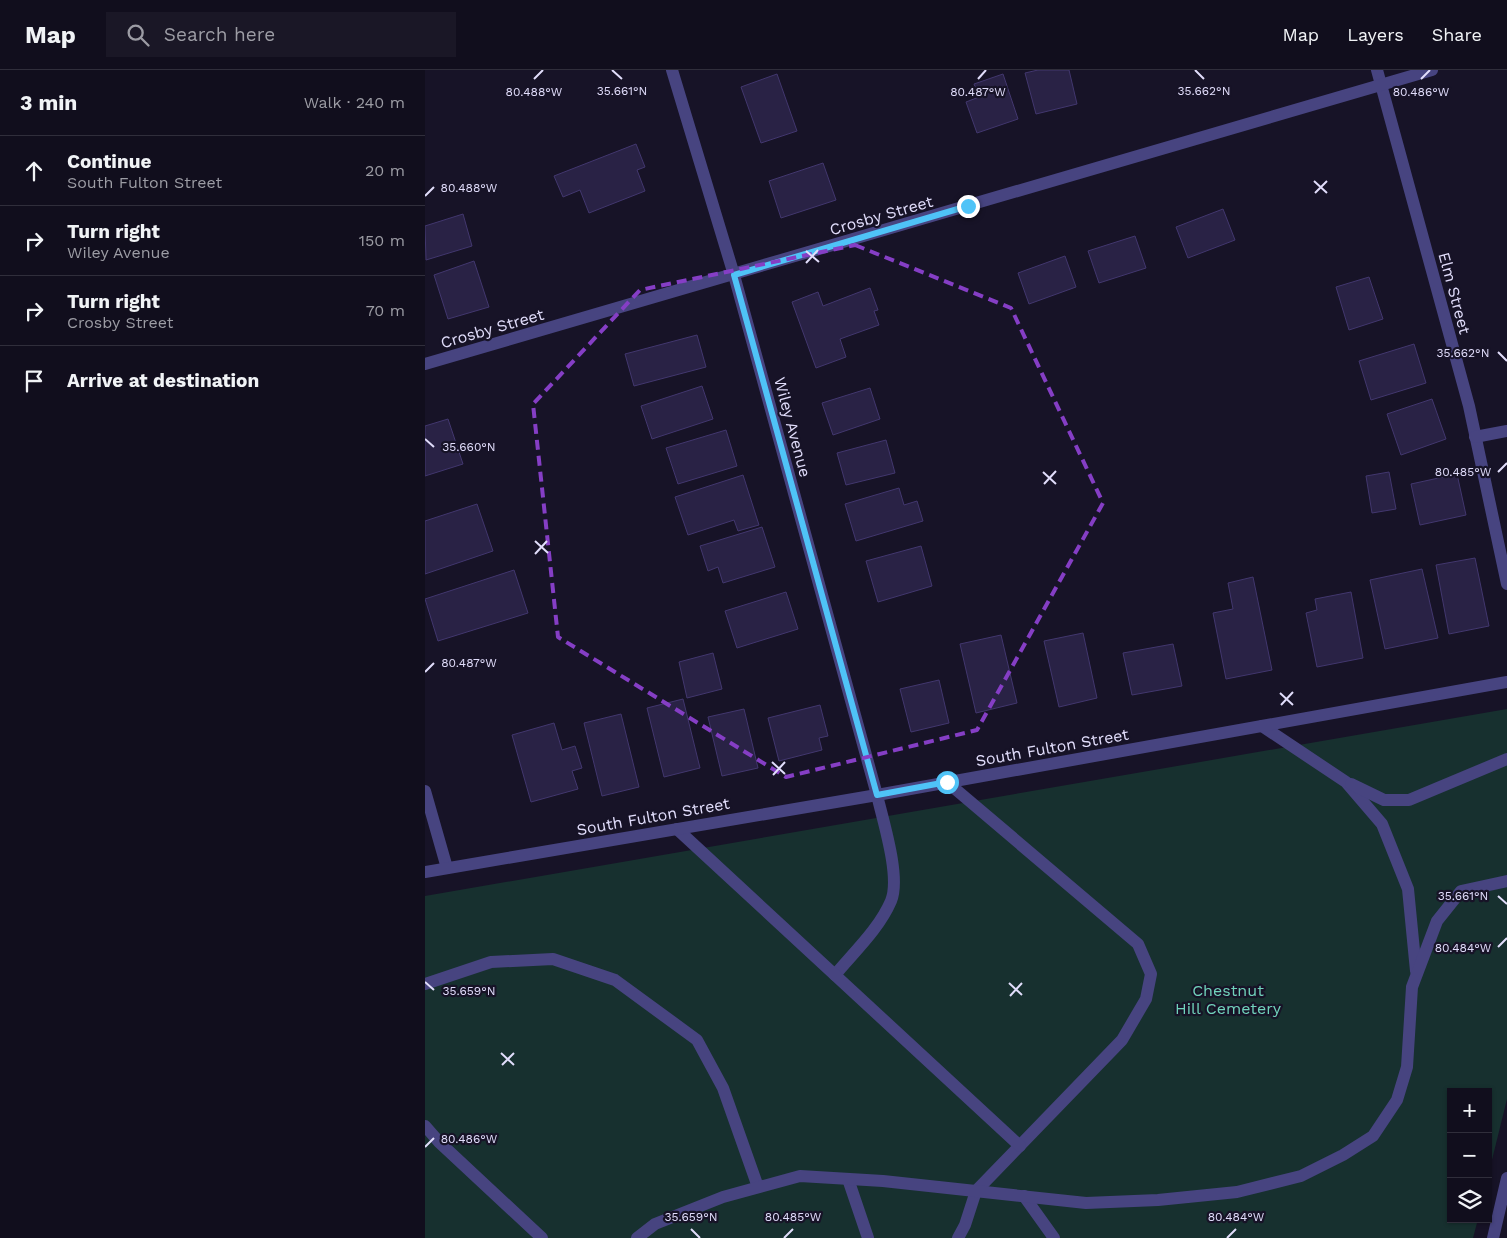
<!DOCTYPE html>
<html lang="en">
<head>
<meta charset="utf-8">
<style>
  :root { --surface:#110e1d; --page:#1a1726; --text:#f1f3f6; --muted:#9c9ca4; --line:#302e3b }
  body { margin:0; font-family:"Work Sans",sans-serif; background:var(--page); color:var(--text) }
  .controls { position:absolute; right:15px; bottom:15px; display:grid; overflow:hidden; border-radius:0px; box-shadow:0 1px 4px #0004 }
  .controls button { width:45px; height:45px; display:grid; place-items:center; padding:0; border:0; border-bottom:1px solid var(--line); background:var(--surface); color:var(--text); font:25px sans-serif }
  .stop { position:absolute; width:15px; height:15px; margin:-11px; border:4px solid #4fc3f7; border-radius:50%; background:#fff }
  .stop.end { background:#4fc3f7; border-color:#fff; box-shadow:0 1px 5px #0008 }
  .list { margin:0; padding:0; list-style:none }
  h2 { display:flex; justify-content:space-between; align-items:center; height:65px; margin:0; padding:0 20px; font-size:21px }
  h2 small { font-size:16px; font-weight:400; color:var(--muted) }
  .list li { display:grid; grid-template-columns:32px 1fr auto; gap:15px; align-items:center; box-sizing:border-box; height:70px; padding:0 20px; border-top:1px solid var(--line) }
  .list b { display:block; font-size:19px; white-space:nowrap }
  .list p { margin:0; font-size:16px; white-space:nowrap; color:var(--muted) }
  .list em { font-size:16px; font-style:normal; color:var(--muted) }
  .icon { flex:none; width:28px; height:28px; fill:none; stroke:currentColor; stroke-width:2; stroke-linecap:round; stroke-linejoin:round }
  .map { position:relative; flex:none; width:1082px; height:1168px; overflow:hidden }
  header { display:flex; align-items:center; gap:30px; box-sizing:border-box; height:70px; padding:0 25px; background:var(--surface); border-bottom:1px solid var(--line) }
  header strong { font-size:24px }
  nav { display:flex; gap:28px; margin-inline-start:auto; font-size:18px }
  .search { width:350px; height:45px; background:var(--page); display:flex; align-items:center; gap:12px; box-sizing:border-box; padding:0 18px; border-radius:0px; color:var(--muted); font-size:19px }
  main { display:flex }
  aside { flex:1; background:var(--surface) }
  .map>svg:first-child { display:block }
</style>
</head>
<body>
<header>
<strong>Map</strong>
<div class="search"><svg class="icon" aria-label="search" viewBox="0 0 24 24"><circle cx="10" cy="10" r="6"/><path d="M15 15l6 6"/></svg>Search here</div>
<nav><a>Map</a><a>Layers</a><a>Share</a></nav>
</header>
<main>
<aside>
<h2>3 min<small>Walk · 240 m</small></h2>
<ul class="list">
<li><svg class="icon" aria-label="ahead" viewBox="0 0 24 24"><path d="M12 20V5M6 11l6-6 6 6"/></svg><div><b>Continue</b><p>South Fulton Street</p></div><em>20 m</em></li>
<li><svg class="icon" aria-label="right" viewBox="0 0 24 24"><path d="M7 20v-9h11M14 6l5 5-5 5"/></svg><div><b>Turn right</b><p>Wiley Avenue</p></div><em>150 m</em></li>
<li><svg class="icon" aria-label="right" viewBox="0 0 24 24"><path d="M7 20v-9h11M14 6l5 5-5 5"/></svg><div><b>Turn right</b><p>Crosby Street</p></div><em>70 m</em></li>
<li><svg class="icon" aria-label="arrive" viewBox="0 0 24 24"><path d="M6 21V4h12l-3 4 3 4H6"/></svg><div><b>Arrive at destination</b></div></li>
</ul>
</aside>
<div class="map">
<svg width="1082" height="1168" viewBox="0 0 1082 1168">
  <rect width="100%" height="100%" fill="#171327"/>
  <path fill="#17302f" d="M1082,639V1029L1063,1106V1022H1026V1149H1053L1048,1168H0V826Z"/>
  <g fill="#292245" stroke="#42376e">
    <path d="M613,0H644L652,34L611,44L600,3Z"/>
    <path d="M352,4L372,61L336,73L316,17Z"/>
    <path d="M578,4L593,49L552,63L541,32L554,27L549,14Z"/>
    <path d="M211,74L220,97L212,100L220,121L164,143L155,120L138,127L129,106Z"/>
    <path d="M398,93L411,130L356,148L344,111Z"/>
    <path d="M798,139L810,170L763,188L751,157Z"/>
    <path d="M38,144L47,176L1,190L0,156Z"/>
    <path d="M710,166L721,198L674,213L663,181Z"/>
    <path d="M640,186L651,217L604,234L593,203Z"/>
    <path d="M49,191L64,237L23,249L9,205Z"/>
    <path d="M944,207L958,249L924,260L911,217Z"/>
    <path d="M445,218L453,240L449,241L454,255L415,269L421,287L391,298L367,232L393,222L398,236Z"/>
    <path d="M272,265L281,297L209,316L200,284Z"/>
    <path d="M989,274L1001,313L946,330L934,291Z"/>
    <path d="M277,316L288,349L227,369L216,336Z"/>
    <path d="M445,318L455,349L408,365L397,333Z"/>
    <path d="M1007,329L1021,369L976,385L962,344Z"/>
    <path d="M23,349L38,394L0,406V356Z"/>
    <path d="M301,360L312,396L253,414L241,378Z"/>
    <path d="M461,370L470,403L421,415L412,383Z"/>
    <path d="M964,402L971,439L947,443L941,406Z"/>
    <path d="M1032,404L1041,445L995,455L986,414Z"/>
    <path d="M318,405L334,455L313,461L309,450L263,465L250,427Z"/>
    <path d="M474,418L479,435L492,431L498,451L431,471L420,434Z"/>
    <path d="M52,434L68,481L0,504V451Z"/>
    <path d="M337,457L350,497L298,513L293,497L283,501L275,476Z"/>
    <path d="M496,476L507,516L453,532L441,491Z"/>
    <path d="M1050,488L1064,556L1024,564L1011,495Z"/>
    <path d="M997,499L1013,568L960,579L945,510Z"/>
    <path d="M89,500L103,543L13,571L0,529Z"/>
    <path d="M828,507L847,600L801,609L788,543L808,539L803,513Z"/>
    <path d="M361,522L373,559L312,578L300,541Z"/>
    <path d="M926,522L938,588L892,597L881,543L892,540L890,529Z"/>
    <path d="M658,563L672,628L634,637L619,571Z"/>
    <path d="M576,565L592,633L551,643L535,574Z"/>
    <path d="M748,574L757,616L707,625L698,583Z"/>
    <path d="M288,583L297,619L262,628L254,592Z"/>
    <path d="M514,610L524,653L486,662L475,619Z"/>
    <path d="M258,629L275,698L239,707L222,638Z"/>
    <path d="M395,635L403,666L394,668L397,680L354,691L343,648Z"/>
    <path d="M319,639L333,698L297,706L283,647Z"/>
    <path d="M196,644L214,717L177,726L159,653Z"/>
    <path d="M129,653L137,680L150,676L157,698L147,701L153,719L106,732L87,665Z"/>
  </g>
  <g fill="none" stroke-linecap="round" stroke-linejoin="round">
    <g stroke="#474480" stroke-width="12">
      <path d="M247,0L309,205L452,725C458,751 476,807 466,831C454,859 429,882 410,905"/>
      <path d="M952,0L1044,336L1082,514"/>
      <path d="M0,294L1007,0"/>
      <path d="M1050,367L1082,361"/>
      <path d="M837,656L921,712L957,754L983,819L991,901"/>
      <path d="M522,712L713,874L726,904L721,929L697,970L551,1121L540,1155L533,1168"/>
      <path d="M926,714L959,730H984L1082,689"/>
      <path d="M0,721L22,798"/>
      <path d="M252,759L595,1076"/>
      <path d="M0,802L452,725L1082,612"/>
      <path d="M0,914L66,892L128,889L190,910L272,970L298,1018L333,1117"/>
      <path d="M0,1056L14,1072L117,1168"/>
      <path d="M423,1109L443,1168"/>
      <path d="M599,1126L629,1168"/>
      <path d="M212,1168L230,1154L298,1127L375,1106L458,1111L661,1133L733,1130L812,1122L876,1106L918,1085L948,1066L972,1030L982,997L987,917L1012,851L1036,821L1082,811"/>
      <path d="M1068,1168L1082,1108"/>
    </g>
  </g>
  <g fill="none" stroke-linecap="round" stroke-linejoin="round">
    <path stroke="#4fc3f7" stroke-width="6" d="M522,712L452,725L309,205L543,136"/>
  </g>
  <path fill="none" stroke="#853ec5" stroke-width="4" stroke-dasharray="10 6" stroke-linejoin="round" d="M430,175L586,238L678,433L552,660L361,707L133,567L108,334L215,220Z"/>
  <path fill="none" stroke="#e1ddfb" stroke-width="2" d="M187,0L197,9M770,0L779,9M109,9L118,0M553,9L561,0M996,9L1005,0M889,111L902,123M890,123L902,111M0,126L9,117M381,181L394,192M381,193L393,180M1073,282L1082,291M0,369L9,377M618,402L631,414M1073,402L1082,393M619,414L631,401M110,471L123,483M110,484L122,471M0,602L9,593M855,623L868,635M856,635L868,622M347,692L360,704M348,705L360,692M1073,826L1082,834M1073,877L1082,868M0,912L9,920M584,913L597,925M585,926L597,913M76,983L89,995M77,995L89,983M0,1077L9,1068M266,1159L275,1168M359,1168L368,1159M802,1168L811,1159"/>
  <g text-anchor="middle" stroke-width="4.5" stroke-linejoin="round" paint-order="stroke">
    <g font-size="16" fill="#e1ddfb" stroke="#171327">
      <text transform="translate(456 145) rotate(-16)" y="6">Crosby Street</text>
      <text transform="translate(1030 223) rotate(75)" y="6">Elm Street</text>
      <text transform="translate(67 258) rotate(-16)" y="6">Crosby Street</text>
      <text transform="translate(368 357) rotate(75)" y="6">Wiley Avenue</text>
      <text transform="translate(627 677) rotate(-10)" y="6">South Fulton Street</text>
      <text transform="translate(228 746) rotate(-10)" y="6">South Fulton Street</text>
    </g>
    <g font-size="16" fill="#71d3bc" stroke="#171327">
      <text x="803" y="926">Chestnut<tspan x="803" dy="18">Hill Cemetery</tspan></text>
    </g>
  </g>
  <g font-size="12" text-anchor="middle" fill="#e1ddfb" stroke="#171327" stroke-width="4.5" stroke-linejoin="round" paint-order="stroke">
    <text x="197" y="25">35.661°N</text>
    <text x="779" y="25">35.662°N</text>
    <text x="109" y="26">80.488°W</text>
    <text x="553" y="26">80.487°W</text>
    <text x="996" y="26">80.486°W</text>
    <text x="44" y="122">80.488°W</text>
    <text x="1038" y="287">35.662°N</text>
    <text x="44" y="381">35.660°N</text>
    <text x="1038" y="406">80.485°W</text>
    <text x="44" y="597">80.487°W</text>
    <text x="1038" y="830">35.661°N</text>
    <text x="1038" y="882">80.484°W</text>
    <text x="44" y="925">35.659°N</text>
    <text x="44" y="1073">80.486°W</text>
    <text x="368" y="1151">80.485°W</text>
    <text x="811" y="1151">80.484°W</text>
    <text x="266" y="1151">35.659°N</text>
  </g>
</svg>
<div class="controls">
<button>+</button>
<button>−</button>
<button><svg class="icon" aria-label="layers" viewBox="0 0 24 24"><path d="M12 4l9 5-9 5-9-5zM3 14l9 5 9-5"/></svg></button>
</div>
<div class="stop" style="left:522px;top:712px"></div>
<div class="stop end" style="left:543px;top:136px"></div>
</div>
</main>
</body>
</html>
